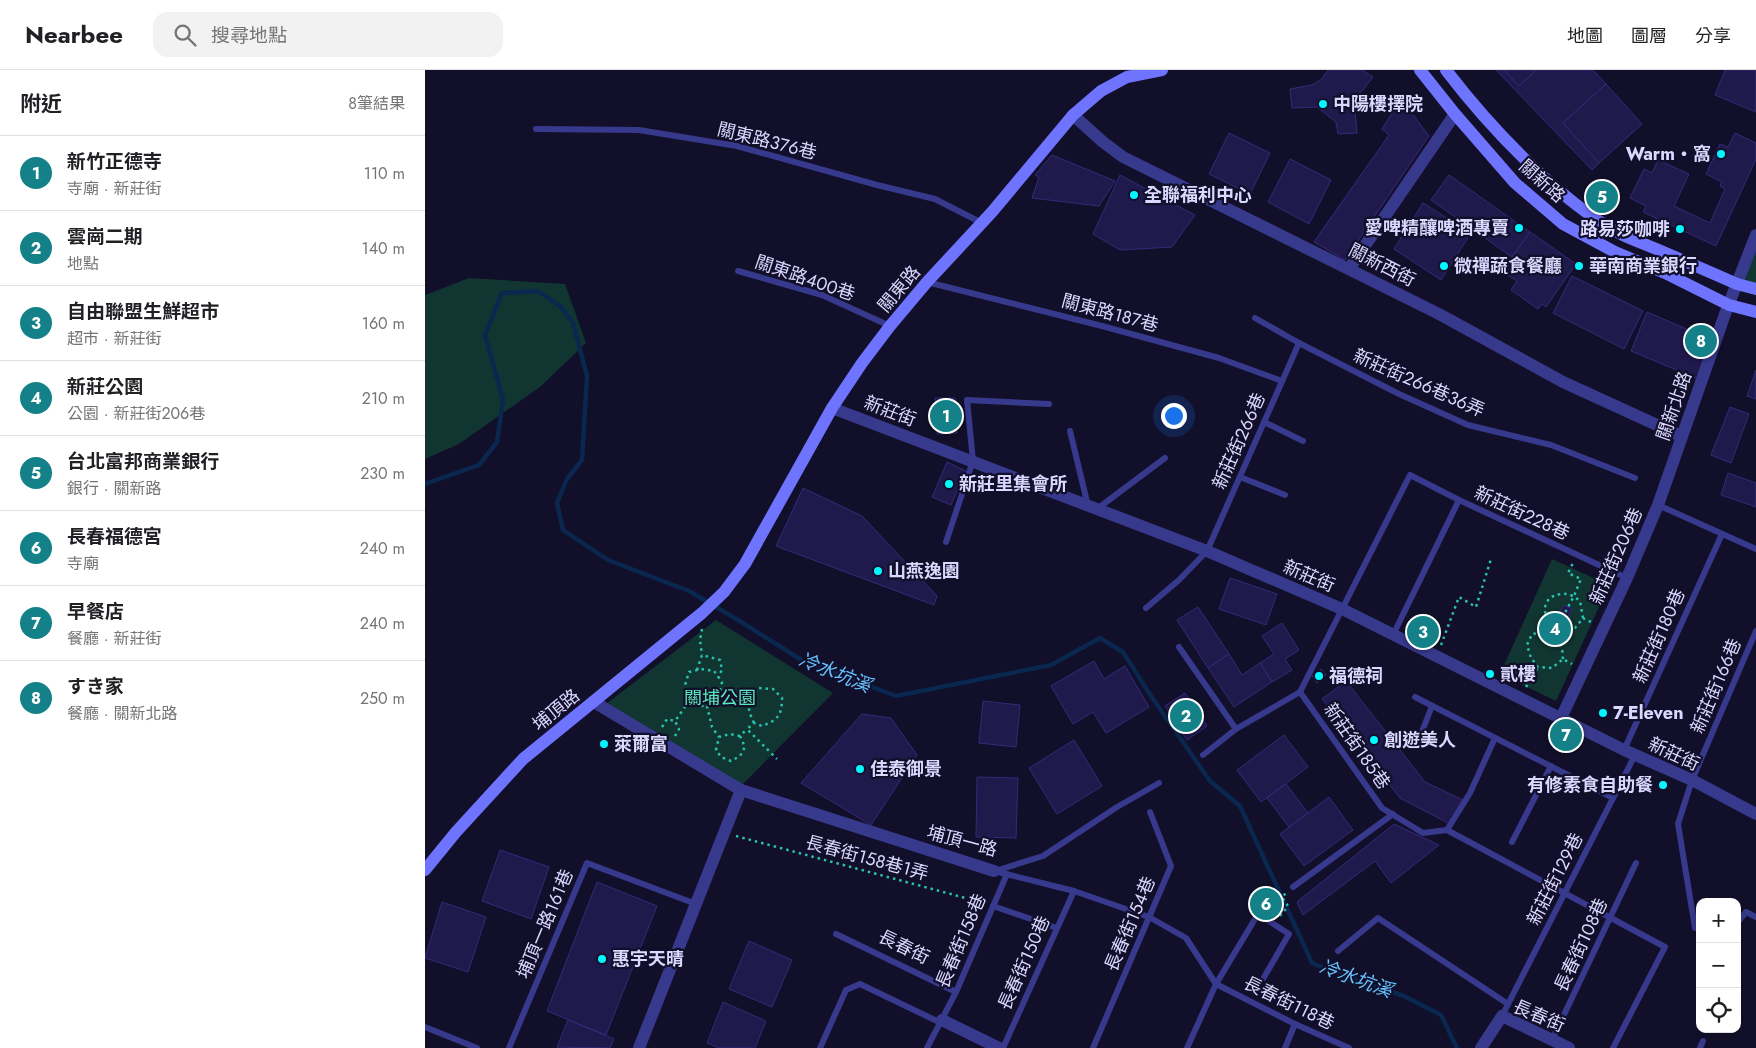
<!DOCTYPE html>
<html lang="zh-TW">
<head>
<meta charset="utf-8">
<style>
  :root { --surface:#fff; --page:#f2f2f2; --text:#202124; --muted:#757577; --line:#e0e0e0; --accent:#138187 }
  body { margin:0; font-family:Jost,"Noto Sans TC","Noto Sans JP",sans-serif; background:var(--page); color:var(--text) }
  .controls { position:absolute; right:15px; bottom:15px; display:grid; overflow:hidden; border-radius:10px; box-shadow:0 2px 8px #0003 }
  .controls button { width:45px; height:45px; display:grid; place-items:center; padding:0; border:0; border-bottom:1px solid var(--line); background:var(--surface); color:var(--text); font:25px sans-serif }
  .you { position:absolute; left:748px; top:345px; width:18px; height:18px; margin:-12px; border:4px solid #fff; border-radius:50%; background:#1a73e8; box-shadow:0 0 0 8px #1a73e833 }
  .badge { display:grid; place-items:center; width:32px; height:32px; border-radius:50%; background:var(--accent); color:#fff; font-size:16px; font-weight:700 }
  .pin { position:absolute; translate:-50% -50%; border:2px solid #fff; box-shadow:0 1px 5px #0006 }
  .list { margin:0; padding:0; list-style:none }
  h2 { display:flex; justify-content:space-between; align-items:center; height:65px; margin:0; padding:0 20px; font-size:21px }
  h2 small { font-size:16px; font-weight:400; color:var(--muted) }
  .list li { display:grid; grid-template-columns:32px 1fr auto; gap:15px; align-items:center; box-sizing:border-box; height:75px; padding:0 20px; border-top:1px solid var(--line) }
  .list b { display:block; font-size:19px; white-space:nowrap }
  .list p { margin:0; font-size:16px; white-space:nowrap; color:var(--muted) }
  .list em { font-size:16px; font-style:normal; color:var(--muted) }
  .icon { flex:none; width:28px; height:28px; fill:none; stroke:currentColor; stroke-width:2; stroke-linecap:round; stroke-linejoin:round }
  .map { position:relative; flex:none; width:1331px; height:978px; overflow:hidden }
  header { display:flex; align-items:center; gap:30px; box-sizing:border-box; height:70px; padding:0 25px; background:var(--surface); border-bottom:1px solid var(--line) }
  header strong { font-size:24px }
  nav { display:flex; gap:28px; margin-inline-start:auto; font-size:18px }
  .search { width:350px; height:45px; background:var(--page); display:flex; align-items:center; gap:12px; box-sizing:border-box; padding:0 18px; border-radius:15px; color:var(--muted); font-size:19px }
  main { display:flex }
  aside { flex:1; background:var(--surface) }
  .map>svg:first-child { display:block }
</style>
</head>
<body>
<header>
<strong>Nearbee</strong>
<div class="search"><svg class="icon" aria-label="search" viewBox="0 0 24 24"><circle cx="10" cy="10" r="6"/><path d="M15 15l6 6"/></svg>搜尋地點</div>
<nav><a>地圖</a><a>圖層</a><a>分享</a></nav>
</header>
<main>
<aside>
<h2>附近<small>8筆結果</small></h2>
<ul class="list">
<li><span class="badge">1</span><div><b>新竹正德寺</b><p>寺廟 · 新莊街</p></div><em>110 m</em></li>
<li><span class="badge">2</span><div><b>雲崗二期</b><p>地點</p></div><em>140 m</em></li>
<li><span class="badge">3</span><div><b>自由聯盟生鮮超市</b><p>超市 · 新莊街</p></div><em>160 m</em></li>
<li><span class="badge">4</span><div><b>新莊公園</b><p>公園 · 新莊街206巷</p></div><em>210 m</em></li>
<li><span class="badge">5</span><div><b>台北富邦商業銀行</b><p>銀行 · 關新路</p></div><em>230 m</em></li>
<li><span class="badge">6</span><div><b>長春福德宮</b><p>寺廟</p></div><em>240 m</em></li>
<li><span class="badge">7</span><div><b>早餐店</b><p>餐廳 · 新莊街</p></div><em>240 m</em></li>
<li><span class="badge">8</span><div><b>すき家</b><p>餐廳 · 關新北路</p></div><em>250 m</em></li>
</ul>
</aside>
<div class="map">
<svg width="1331" height="978" viewBox="0 0 1331 978">
  <rect width="100%" height="100%" fill="#120f2a"/>
  <g fill="#113531">
    <path d="M1331,172V214L1319,211Z"/>
    <path d="M44,208L140,214L161,273L115,317L34,374L0,389V225Z"/>
    <path d="M1127,489L1184,515L1131,631L1075,604Z"/>
    <path d="M291,550L408,623L316,716L181,634Z"/>
  </g>
  <g fill="none" stroke-linecap="round" stroke-linejoin="round">
    <path stroke="#09274f" stroke-width="4.5" d="M0,414L54,395L72,372L78,330L60,265L77,223L113,221L135,236L148,253L162,306L157,390L142,409L132,433L138,460L183,490L264,521L313,550L378,591L471,626L626,595L675,568L698,582L726,626L785,711L815,736L887,893L921,907L979,926L1016,945L1032,978"/>
  </g>
  <g fill="#20194c" stroke="#352a7a">
    <path d="M903,0H937L948,7L929,31L932,63L913,64L911,52L892,37L867,38L865,19L887,15L897,9Z"/>
    <path d="M1071,0H1079L1094,16L1111,0H1168L1181,14L1138,53L1174,93L1167,100Z"/>
    <path d="M1079,0H1111L1094,16Z"/>
    <path d="M1300,0H1331V42L1290,25Z"/>
    <path d="M1181,14L1217,54L1174,93L1138,53Z"/>
    <path d="M974,32L989,46L1004,66L920,190L889,172L964,65L957,59Z"/>
    <path d="M804,63L845,83L825,124L784,104Z"/>
    <path d="M1310,63L1331,73V89L1291,176L1218,142L1221,136L1205,128L1219,99L1227,103L1233,90L1264,104L1249,136L1285,153L1300,119L1295,116L1297,112L1281,104L1295,74L1303,77Z"/>
    <path d="M627,85L690,111L674,136L607,128L614,107L610,105Z"/>
    <path d="M865,89L906,110L884,154L843,132Z"/>
    <path d="M695,105L770,145L747,177L695,180L668,164Z"/>
    <path d="M1024,105L1105,162L1087,187L1006,130Z"/>
    <path d="M998,133L1046,163L1016,210L969,179Z"/>
    <path d="M1105,162L1151,194L1121,237L1117,234L1113,239L1086,220L1092,211L1077,201Z"/>
    <path d="M1147,206L1218,241L1199,279L1128,243Z"/>
    <path d="M1222,242L1285,269L1273,309L1206,281Z"/>
    <path d="M1331,300V329L1322,326Z"/>
    <path d="M510,328H530L532,363L512,364Z"/>
    <path d="M1305,337L1324,344L1306,393L1286,385Z"/>
    <path d="M522,392L541,401L526,435L507,427Z"/>
    <path d="M1303,403L1331,413V437L1296,425Z"/>
    <path d="M378,418L437,446L512,526L509,535L351,476Z"/>
    <path d="M805,508L852,524L841,555L794,539Z"/>
    <path d="M1139,535L1147,539L1143,547L1134,544Z"/>
    <path d="M773,537L804,584L783,598L752,550Z"/>
    <path d="M857,553L874,580L860,589L867,600L847,612L835,593L849,584L837,566Z"/>
    <path d="M804,584L817,605L835,593L847,612L809,637L783,598Z"/>
    <path d="M669,591L679,609L700,596L724,637L681,663L668,642L648,654L626,616Z"/>
    <path d="M896,599L901,605L892,613L887,606Z"/>
    <path d="M921,611L1000,712L1040,731L1027,755L975,728L897,629Z"/>
    <path d="M760,623L782,656L762,670L740,636Z"/>
    <path d="M558,631L595,635L591,677L554,673Z"/>
    <path d="M437,644L466,648L492,685L446,755L376,713Z"/>
    <path d="M859,665L883,697L836,732L812,700Z"/>
    <path d="M649,670L677,716L632,744L604,698Z"/>
    <path d="M552,707L593,708L591,768L551,767Z"/>
    <path d="M861,714L883,743L864,757L842,728Z"/>
    <path d="M904,727L928,760L879,796L855,764Z"/>
    <path d="M969,754L1014,775L966,813L950,791L878,845L872,832Z"/>
    <path d="M75,780L124,797L106,849L57,831Z"/>
    <path d="M172,812L232,836L181,965L122,941Z"/>
    <path d="M830,823L857,837L852,846L825,832Z"/>
    <path d="M17,832L61,847L43,902L0,888Z"/>
    <path d="M324,871L367,890L347,937L304,919Z"/>
    <path d="M298,932L341,951L330,978H294L282,973Z"/>
    <path d="M143,950L189,969L185,978L132,977Z"/>
  </g>
  <g fill="none" stroke-linecap="round" stroke-linejoin="round">
    <g stroke="#28c3b0" stroke-width="2.5" stroke-dasharray="2.5 4" stroke-linecap="butt">
      <path d="M1158,548L1155,531C1144,522 1137,522 1124,528L1119,539C1125,556 1132,562 1150,558L1158,548L1168,553"/>
      <path d="M277,559L275,570L277,585"/>
      <path d="M1128,565L1149,526L1156,509L1143,503L1148,493"/>
      <path d="M1016,575L1034,527L1051,537L1066,489"/>
      <path d="M1138,589L1137,577L1131,566L1120,562L1107,564L1102,575L1106,588L1113,597L1127,598L1138,589L1147,594"/>
      <path d="M272,600L277,585L295,590L297,600L293,607"/>
      <path d="M1101,617L1113,597"/>
      <path d="M294,626L286,635L275,636L262,628L260,615L264,602L276,599L289,601L297,612L294,626L324,634"/>
      <path d="M282,636L287,657L294,667"/>
      <path d="M329,653C321,636 322,632 334,618L348,619L357,628C357,645 353,650 337,656L329,653L322,659L352,689"/>
      <path d="M237,657L242,649L250,651"/>
      <path d="M250,666L254,659L250,651L265,630"/>
      <path d="M315,666L320,677L315,686L306,691L296,687L291,680L294,667L305,664L315,666L322,659"/>
      <path d="M311,766L559,833"/>
      <path d="M855,846L863,836L857,827L861,823"/>
    </g>
    <g stroke="#37398c" stroke-width="6">
      <path d="M111,59L214,60L312,76L452,115L510,129L557,153"/>
      <path d="M313,201L397,225L465,256"/>
      <path d="M502,212L677,256L794,288L857,311"/>
      <path d="M830,248L874,273L974,324L1043,355L1126,375L1210,408"/>
      <path d="M839,352L878,371"/>
      <path d="M645,361L663,436"/>
      <path d="M815,407L860,425"/>
      <path d="M1233,435L1331,479"/>
      <path d="M672,439L740,388"/>
      <path d="M521,472L548,391L542,330L624,334"/>
      <path d="M721,538L754,510L782,481L874,273"/>
      <path d="M968,565L1034,430"/>
      <path d="M754,577L811,659L875,622"/>
      <path d="M990,627L1188,728"/>
      <path d="M991,677L1007,636"/>
      <path d="M1199,680L1297,464"/>
      <path d="M778,685L811,659"/>
      <path d="M1022,760L1045,723L1070,668"/>
      <path d="M1087,772L1126,696"/>
      <path d="M569,801L649,821L724,847L761,868L791,914"/>
      <path d="M570,801L618,786L692,737L734,713"/>
      <path d="M868,817L968,744"/>
      <path d="M568,836L632,858"/>
      <path d="M1312,853L1321,842L1331,847"/>
      <path d="M1270,858L1253,754L1267,710L1331,561"/>
      <path d="M411,864L531,922"/>
      <path d="M913,881L953,848L1083,934"/>
      <path d="M791,914L870,954L924,978"/>
      <path d="M1077,946L1210,685"/>
      <path d="M0,957L52,978"/>
      <path d="M1127,970L1211,793"/>
      <path d="M84,978L162,793L271,834"/>
      <path d="M395,978L421,920L435,914L514,952"/>
      <path d="M502,978L531,922L582,804"/>
      <path d="M578,978L649,821"/>
      <path d="M668,978L746,796L725,742"/>
      <path d="M762,978L791,914L833,844L864,864L838,909"/>
      <path d="M860,978L870,954"/>
      <path d="M1188,978L1240,877L1022,760L998,763L957,738L875,622L985,405L1034,430L1202,508"/>
      <path d="M1275,978L1278,971"/>
    </g>
    <g stroke="#37398c" stroke-width="12">
      <path d="M648,45L678,72L698,87L1014,244L1138,312L1256,366"/>
      <path d="M924,199L1030,44"/>
      <path d="M407,338L782,481L917,539L1199,680L1267,710L1331,744"/>
      <path d="M169,632L316,720L569,801"/>
      <path d="M1136,648L1202,508L1233,435L1300,244L1331,165"/>
      <path d="M517,950L574,978"/>
      <path d="M214,978L316,720"/>
      <path d="M1056,978L1077,946L1144,978"/>
    </g>
    <g stroke="#6f74ff" stroke-width="12">
      <path d="M995,0L1030,44L1090,113L1138,154L1190,182L1240,203L1304,235L1331,242"/>
      <path d="M1021,0C1063,55 1133,130 1194,163C1205,169 1217,173 1229,178C1257,190 1285,202 1312,214L1331,219"/>
      <path d="M0,800L31,762L98,689L277,543L299,522L320,494L407,338L437,293L465,256L502,212L567,142L648,45L676,21L702,7L737,0"/>
    </g>
  </g>
  <g fill="#04f6ff" stroke="#120f2a" stroke-width="2">
    <circle cx="898" cy="34" r="5"/>
    <circle cx="1296" cy="84" r="5"/>
    <circle cx="709" cy="125" r="5"/>
    <circle cx="1094" cy="158" r="5"/>
    <circle cx="1255" cy="159" r="5"/>
    <circle cx="1019" cy="196" r="5"/>
    <circle cx="1154" cy="196" r="5"/>
    <circle cx="524" cy="414" r="5"/>
    <circle cx="453" cy="501" r="5"/>
    <circle cx="1065" cy="604" r="5"/>
    <circle cx="894" cy="606" r="5"/>
    <circle cx="1178" cy="643" r="5"/>
    <circle cx="949" cy="670" r="5"/>
    <circle cx="179" cy="674" r="5"/>
    <circle cx="435" cy="699" r="5"/>
    <circle cx="1238" cy="715" r="5"/>
    <circle cx="177" cy="889" r="5"/>
  </g>
  <g text-anchor="middle" stroke-width="4.5" stroke-linejoin="round" paint-order="stroke">
    <g font-size="18" font-weight="bold" fill="#dad8ff" stroke="#120f2a" text-anchor="start">
      <text x="908" y="40">中陽樓擇院</text>
      <text x="1286" y="90" text-anchor="end">Warm・窩</text>
      <text x="719" y="131">全聯福利中心</text>
      <text x="1084" y="164" text-anchor="end">愛啤精釀啤酒專賣</text>
      <text x="1245" y="165" text-anchor="end">路易莎咖啡</text>
      <text x="1029" y="202">微禪蔬食餐廳</text>
      <text x="1164" y="202">華南商業銀行</text>
      <text x="534" y="420">新莊里集會所</text>
      <text x="463" y="507">山燕逸園</text>
      <text x="1075" y="610">貳樓</text>
      <text x="904" y="612">福德祠</text>
      <text x="1188" y="649">7-Eleven</text>
      <text x="959" y="676">創遊美人</text>
      <text x="189" y="680">萊爾富</text>
      <text x="445" y="705">佳泰御景</text>
      <text x="1228" y="721" text-anchor="end">有修素食自助餐</text>
      <text x="187" y="895">惠宇天晴</text>
    </g>
    <g font-size="18" fill="#dad8ff" stroke="#120f2a">
      <text transform="translate(342 71) rotate(14)" y="6">關東路376巷</text>
      <text transform="translate(1117 111) rotate(42)" y="6">關新路</text>
      <text transform="translate(957 195) rotate(27)" y="6">關新西街</text>
      <text transform="translate(380 208) rotate(19)" y="6">關東路400巷</text>
      <text transform="translate(474 219) rotate(-50)" y="6">關東路</text>
      <text transform="translate(685 243) rotate(15)" y="6">關東路187巷</text>
      <text transform="translate(994 313) rotate(24)" y="6">新莊街266巷36弄</text>
      <text transform="translate(1249 336) rotate(-71)" y="6">關新北路</text>
      <text transform="translate(465 341) rotate(21)" y="6">新莊街</text>
      <text transform="translate(814 371) rotate(-66)" y="6">新莊街266巷</text>
      <text transform="translate(1097 443) rotate(25)" y="6">新莊街228巷</text>
      <text transform="translate(1191 486) rotate(-66)" y="6">新莊街206巷</text>
      <text transform="translate(884 506) rotate(23)" y="6">新莊街</text>
      <text transform="translate(1234 566) rotate(-66)" y="6">新莊街180巷</text>
      <text transform="translate(1291 616) rotate(-67)" y="6">新莊街166巷</text>
      <text transform="translate(131 640) rotate(-39)" y="6">埔頂路</text>
      <text transform="translate(932 676) rotate(55)" y="6">新莊街185巷</text>
      <text transform="translate(1249 684) rotate(25)" y="6">新莊街</text>
      <text transform="translate(537 771) rotate(15)" y="6">埔頂一路</text>
      <text transform="translate(442 788) rotate(15)" y="6">長春街158巷1弄</text>
      <text transform="translate(1130 809) rotate(-63)" y="6">新莊街129巷</text>
      <text transform="translate(120 854) rotate(-67)" y="6">埔頂一路161巷</text>
      <text transform="translate(705 854) rotate(-67)" y="6">長春街154巷</text>
      <text transform="translate(536 871) rotate(-67)" y="6">長春街158巷</text>
      <text transform="translate(1156 875) rotate(-65)" y="6">長春街108巷</text>
      <text transform="translate(479 877) rotate(26)" y="6">長春街</text>
      <text transform="translate(599 893) rotate(-66)" y="6">長春街150巷</text>
      <text transform="translate(864 933) rotate(26)" y="6">長春街118巷</text>
      <text transform="translate(1114 946) rotate(23)" y="6">長春街</text>
    </g>
    <g font-size="18" fill="#5be8bc" stroke="#120f2a">
      <text x="295" y="634">關埔公園</text>
    </g>
    <g font-size="19" font-style="italic" fill="#66c2ff" stroke="#120f2a">
      <text transform="translate(410 602) rotate(22)" y="7">冷水坑溪</text>
      <text transform="translate(931 908) rotate(20)" y="7">冷水坑溪</text>
    </g>
  </g>
</svg>
<div class="controls">
<button>+</button>
<button>−</button>
<button><svg class="icon" aria-label="locate" viewBox="0 0 24 24"><circle cx="12" cy="12" r="6"/><path d="M12 2v4M12 18v4M2 12h4M18 12h4"/></svg></button>
</div>
<div class="you"></div>
<div class="pin badge" style="left:521px;top:346px">1</div>
<div class="pin badge" style="left:761px;top:646px">2</div>
<div class="pin badge" style="left:998px;top:562px">3</div>
<div class="pin badge" style="left:1130px;top:559px">4</div>
<div class="pin badge" style="left:1177px;top:127px">5</div>
<div class="pin badge" style="left:841px;top:834px">6</div>
<div class="pin badge" style="left:1141px;top:665px">7</div>
<div class="pin badge" style="left:1276px;top:271px">8</div>
</div>
</main>
</body>
</html>
